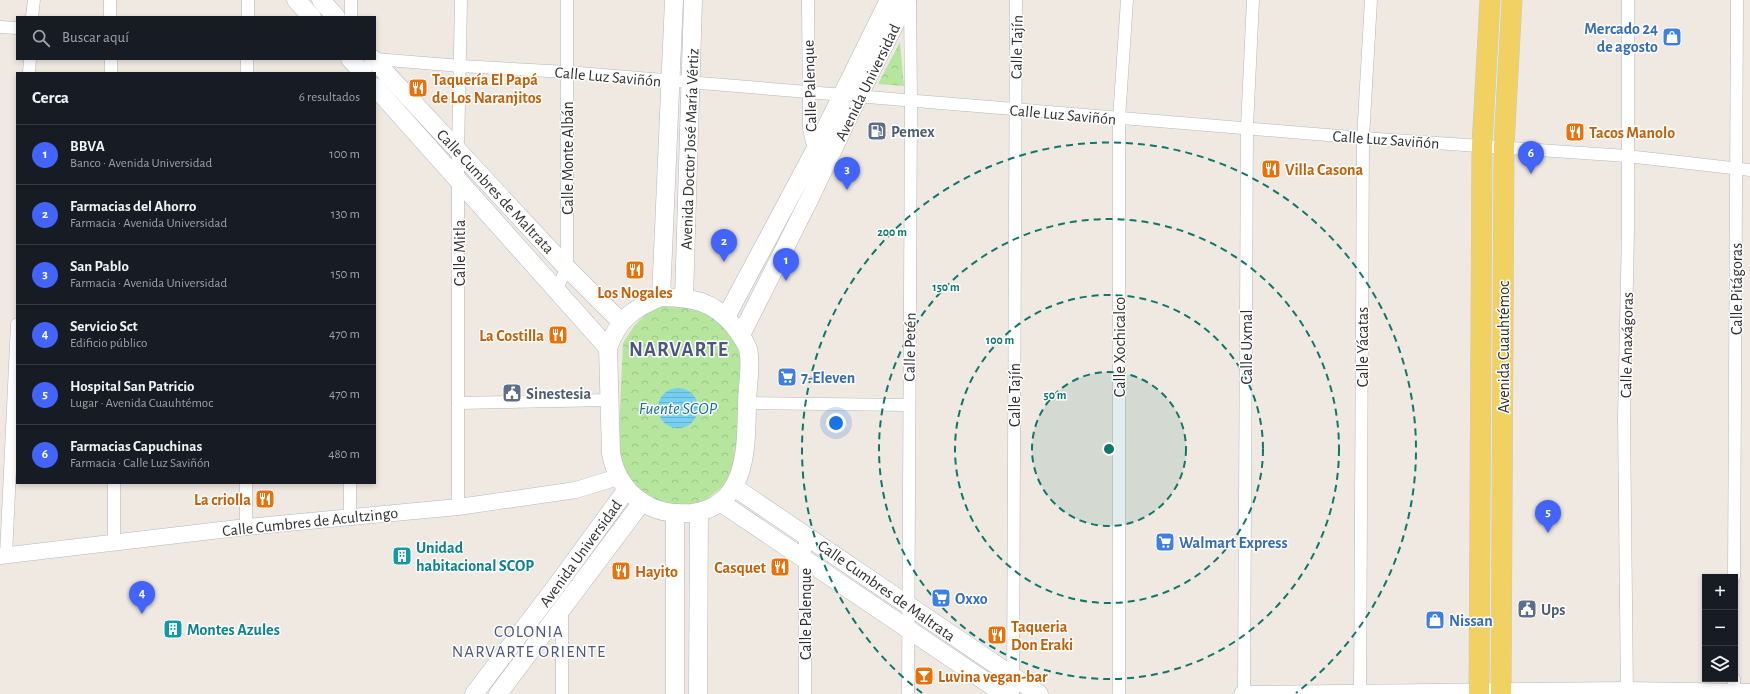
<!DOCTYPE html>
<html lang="es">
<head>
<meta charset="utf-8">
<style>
  :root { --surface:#171b24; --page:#20242c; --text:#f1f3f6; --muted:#9ea1a6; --line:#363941; --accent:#4264fb }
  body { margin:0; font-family:"Alegreya Sans",sans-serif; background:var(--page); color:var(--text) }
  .controls { position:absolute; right:12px; bottom:12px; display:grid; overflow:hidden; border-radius:0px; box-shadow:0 2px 6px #0003 }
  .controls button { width:36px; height:36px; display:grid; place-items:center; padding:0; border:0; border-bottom:1px solid var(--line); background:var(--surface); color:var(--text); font:20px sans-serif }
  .you { position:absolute; left:836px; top:423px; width:14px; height:14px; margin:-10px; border:3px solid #fff; border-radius:50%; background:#1a73e8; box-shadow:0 0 0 6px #1a73e833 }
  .badge { display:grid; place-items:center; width:26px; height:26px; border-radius:50%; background:var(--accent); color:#fff; font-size:13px; font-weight:700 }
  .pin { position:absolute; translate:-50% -33px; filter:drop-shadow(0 1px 2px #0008) }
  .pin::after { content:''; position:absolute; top:21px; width:14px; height:12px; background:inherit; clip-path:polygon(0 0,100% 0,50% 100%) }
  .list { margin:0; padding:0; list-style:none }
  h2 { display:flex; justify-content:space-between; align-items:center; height:52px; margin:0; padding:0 16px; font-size:17px }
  h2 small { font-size:13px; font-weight:400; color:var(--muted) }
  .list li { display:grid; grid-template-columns:26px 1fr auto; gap:12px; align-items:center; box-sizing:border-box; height:60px; padding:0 16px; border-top:1px solid var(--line) }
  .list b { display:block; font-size:15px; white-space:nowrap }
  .list p { margin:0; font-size:13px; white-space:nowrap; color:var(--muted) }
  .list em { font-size:13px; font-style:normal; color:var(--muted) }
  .icon { flex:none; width:22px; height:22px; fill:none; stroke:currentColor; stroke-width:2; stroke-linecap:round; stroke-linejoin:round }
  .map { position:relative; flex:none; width:1750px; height:694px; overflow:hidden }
  .search { position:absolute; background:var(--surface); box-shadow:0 2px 6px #0003; left:16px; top:16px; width:360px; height:44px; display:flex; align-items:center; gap:10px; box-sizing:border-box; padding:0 14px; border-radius:0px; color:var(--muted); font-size:15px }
  .panel { position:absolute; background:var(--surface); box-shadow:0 2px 6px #0003; left:16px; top:72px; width:360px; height:412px; border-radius:0px }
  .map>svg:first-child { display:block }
</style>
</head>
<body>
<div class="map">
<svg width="1750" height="694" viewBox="0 0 1750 694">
  <defs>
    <pattern id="park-crowns" width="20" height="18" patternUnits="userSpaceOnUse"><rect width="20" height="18" fill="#b6e59e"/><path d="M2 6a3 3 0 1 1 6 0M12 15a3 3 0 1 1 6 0" fill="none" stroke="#9dc588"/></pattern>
    <pattern id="water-rules" width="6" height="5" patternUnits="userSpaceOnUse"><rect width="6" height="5" fill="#75cff0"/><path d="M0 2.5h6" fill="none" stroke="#66b2ce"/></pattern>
  </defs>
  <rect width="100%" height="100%" fill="#efe9e1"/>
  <g fill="url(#park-crowns)">
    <path d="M900,42L904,86L878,84Z"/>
    <path d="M687,303L722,318L742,352L737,457L732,472L722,487L707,499L689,505H671L652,499L636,487L625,470L618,452L623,343L634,326L648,312L667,304Z"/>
  </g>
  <circle fill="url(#water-rules)" cx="678" cy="408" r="20"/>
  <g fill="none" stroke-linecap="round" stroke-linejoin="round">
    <g stroke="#b4b7c1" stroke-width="13">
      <g id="minor">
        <path d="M110,0V17"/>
        <path d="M808,0L809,129L815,154"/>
        <path d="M32,17L34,0"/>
        <path d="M248,17V0"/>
        <path d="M351,17V0"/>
        <path d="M0,27L17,28"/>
        <path d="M111,59V73"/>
        <path d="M375,59L461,66L567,72L1363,138L1627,156L1750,170"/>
        <path d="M29,73L30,59"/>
        <path d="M247,73V59"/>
        <path d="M556,290L567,268V0"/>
        <path d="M458,403L609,400"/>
        <path d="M747,403L909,405"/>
        <path d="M114,483V542"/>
        <path d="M350,483V517"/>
        <path d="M458,507V152L461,0"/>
        <path d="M246,527V483"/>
        <path d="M6,555L17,324"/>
        <path d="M1734,577L1737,0"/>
        <path d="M562,607V694"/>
        <path d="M805,694V533"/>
        <path d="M908,694L911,101L910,0"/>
        <path d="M1013,694L1016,0"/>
        <path d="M1119,694V119L1127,0"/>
        <path d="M1244,694L1247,127L1253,0"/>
        <path d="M1360,694L1363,138L1371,0"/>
        <path d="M1627,694L1624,419L1628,231V0"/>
        <path d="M1734,694V679"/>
      </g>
    </g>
    <g stroke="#b4b7c1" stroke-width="17">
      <g id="tertiary">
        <path d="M0,556L246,527L458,507L576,490L618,477"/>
        <path d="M1242,694L1627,690L1750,692"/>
      </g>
    </g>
    <g stroke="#b4b7c1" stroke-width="19">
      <g id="secondary">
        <path d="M296,0L312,17"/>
        <path d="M321,0L336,17"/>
        <path d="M350,59L363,73"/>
        <path d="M373,59L567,268L621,322"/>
        <path d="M375,87L608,348"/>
        <path d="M661,297C693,298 712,300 734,326C739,333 745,340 748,349C752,366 747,387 747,404C746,447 748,506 692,513C678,514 663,513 651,507C628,496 615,477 611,453L608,348C618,319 634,308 661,297Z"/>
        <path d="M661,297L674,0"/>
        <path d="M684,298L693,0"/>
        <path d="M726,317L814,152L889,0"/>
        <path d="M741,335L810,198L858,97L907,0"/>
        <path d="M734,487L1039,694"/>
        <path d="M720,502L1004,694"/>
        <path d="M675,513V694"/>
        <path d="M474,694L557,585L627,489"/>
        <path d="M498,694L642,502"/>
        <path d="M698,694L699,512"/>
      </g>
    </g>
    <g stroke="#c9c9c9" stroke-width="21">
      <g id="primary">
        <path d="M1479,694L1482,145L1490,0"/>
        <path d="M1501,694L1504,146L1512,0"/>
      </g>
    </g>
    <use href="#minor" stroke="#fff" stroke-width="12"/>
    <use href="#tertiary" stroke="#fff" stroke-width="16"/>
    <use href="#secondary" stroke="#fff" stroke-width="18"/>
    <use href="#primary" stroke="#f2d163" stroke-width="20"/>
  </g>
  <circle cx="1109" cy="449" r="77" fill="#0f766e" fill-opacity=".12"/>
  <g fill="none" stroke="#0f766e" stroke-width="2" stroke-dasharray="7 5">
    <circle cx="1109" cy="449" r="77"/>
    <circle cx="1109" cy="449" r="154"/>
    <circle cx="1109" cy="449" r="230"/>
    <path d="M922 693A307 307 0 1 1 1296 693"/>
  </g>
  <defs>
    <g id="shop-square" transform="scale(1)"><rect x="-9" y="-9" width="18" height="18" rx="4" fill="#3f7fe0" stroke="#fff"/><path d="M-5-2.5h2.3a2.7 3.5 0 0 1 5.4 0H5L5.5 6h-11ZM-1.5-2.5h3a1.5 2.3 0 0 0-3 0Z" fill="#fff"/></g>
    <g id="restaurant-square" transform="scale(1)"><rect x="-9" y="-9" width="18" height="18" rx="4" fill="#e8710a" stroke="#fff"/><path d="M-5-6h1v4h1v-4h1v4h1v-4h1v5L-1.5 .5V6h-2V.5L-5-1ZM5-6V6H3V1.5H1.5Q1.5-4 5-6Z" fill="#fff"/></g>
    <g id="fuel-square" transform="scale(1)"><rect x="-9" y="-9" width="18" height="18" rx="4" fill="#5c6f8a" stroke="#fff"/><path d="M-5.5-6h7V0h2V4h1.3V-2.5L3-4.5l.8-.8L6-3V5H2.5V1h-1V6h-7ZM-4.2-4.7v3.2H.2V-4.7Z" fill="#fff"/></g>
    <g id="supermarket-square" transform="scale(1)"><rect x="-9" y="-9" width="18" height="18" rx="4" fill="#3f7fe0" stroke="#fff"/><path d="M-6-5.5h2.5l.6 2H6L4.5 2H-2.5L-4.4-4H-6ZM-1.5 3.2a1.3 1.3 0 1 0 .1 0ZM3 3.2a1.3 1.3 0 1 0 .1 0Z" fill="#fff"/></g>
    <g id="civic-square" transform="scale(1)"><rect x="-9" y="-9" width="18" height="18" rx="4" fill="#5c6f8a" stroke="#fff"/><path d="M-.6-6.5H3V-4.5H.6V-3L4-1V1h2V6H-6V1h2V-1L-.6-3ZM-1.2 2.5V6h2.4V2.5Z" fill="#fff"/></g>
    <g id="building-square" transform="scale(1)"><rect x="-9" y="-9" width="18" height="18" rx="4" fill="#0f9aa8" stroke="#fff"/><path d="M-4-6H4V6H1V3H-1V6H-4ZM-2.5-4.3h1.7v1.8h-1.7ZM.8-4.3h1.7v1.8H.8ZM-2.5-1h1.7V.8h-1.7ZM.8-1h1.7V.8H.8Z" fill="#fff"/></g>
    <g id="bar-square" transform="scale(1)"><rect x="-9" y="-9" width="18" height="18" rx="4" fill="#e8710a" stroke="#fff"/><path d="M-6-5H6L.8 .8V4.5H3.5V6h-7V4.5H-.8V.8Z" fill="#fff"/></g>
  </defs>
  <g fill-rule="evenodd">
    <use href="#shop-square" x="1672" y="37"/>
    <use href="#restaurant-square" x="418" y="88"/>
    <use href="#fuel-square" x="877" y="131"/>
    <use href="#restaurant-square" x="1575" y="132"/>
    <use href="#restaurant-square" x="1271" y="169"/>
    <use href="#restaurant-square" x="635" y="270"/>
    <use href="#restaurant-square" x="558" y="335"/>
    <use href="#supermarket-square" x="787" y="377"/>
    <use href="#civic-square" x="512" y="393"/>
    <use href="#restaurant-square" x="265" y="499"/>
    <use href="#supermarket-square" x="1165" y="542"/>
    <use href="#building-square" x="402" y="556"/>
    <use href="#restaurant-square" x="780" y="567"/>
    <use href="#restaurant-square" x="621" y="571"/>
    <use href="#supermarket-square" x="941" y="598"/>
    <use href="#civic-square" x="1527" y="609"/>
    <use href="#shop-square" x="1435" y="620"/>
    <use href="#building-square" x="173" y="629"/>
    <use href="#restaurant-square" x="997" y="635"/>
    <use href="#bar-square" x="924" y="676"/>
  </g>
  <g text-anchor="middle" stroke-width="3" stroke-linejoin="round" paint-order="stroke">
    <g font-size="16" font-weight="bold" fill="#366cbe" stroke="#fff" text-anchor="start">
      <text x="1658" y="34" text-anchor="end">Mercado 24<tspan x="1658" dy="18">de agosto</tspan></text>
      <text x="801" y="383">7-Eleven</text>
      <text x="1179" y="548">Walmart Express</text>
      <text x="955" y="604">Oxxo</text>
      <text x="1449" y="626">Nissan</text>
    </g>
    <g font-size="16" fill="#2e2e2e" stroke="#fff">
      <text transform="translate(1016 47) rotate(-89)" y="6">Calle Tajín</text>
      <text transform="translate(608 76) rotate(5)" y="6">Calle Luz Saviñón</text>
      <text transform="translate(867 82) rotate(-64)" y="6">Avenida Universidad</text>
      <text transform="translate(809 86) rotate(-92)" y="6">Calle Palenque</text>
      <text transform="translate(1063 114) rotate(5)" y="6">Calle Luz Saviñón</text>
      <text transform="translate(1386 139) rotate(4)" y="6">Calle Luz Saviñón</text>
      <text transform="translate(689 149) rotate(-88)" y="6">Avenida Doctor José María Vértiz</text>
      <text transform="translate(567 158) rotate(-90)" y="6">Calle Monte Albán</text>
      <text transform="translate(496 191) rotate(47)" y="6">Calle Cumbres de Maltrata</text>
      <text transform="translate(459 253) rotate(-90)" y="6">Calle Mitla</text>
      <text transform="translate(1736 289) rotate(-90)" y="6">Calle Pitágoras</text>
      <text transform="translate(1626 345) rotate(-89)" y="6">Calle Anaxágoras</text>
      <text transform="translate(909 347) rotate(-89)" y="6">Calle Petén</text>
      <text transform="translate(1119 347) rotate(-90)" y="6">Calle Xochicalco</text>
      <text transform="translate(1246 347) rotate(-90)" y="6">Calle Uxmal</text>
      <text transform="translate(1362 347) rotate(-90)" y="6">Calle Yácatas</text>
      <text transform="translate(1503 347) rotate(-90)" y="6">Avenida Cuauhtémoc</text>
      <text transform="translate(1014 395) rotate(-90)" y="6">Calle Tajín</text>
      <text transform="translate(310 521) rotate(-6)" y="6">Calle Cumbres de Acultzingo</text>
      <text transform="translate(580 553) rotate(-54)" y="6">Avenida Universidad</text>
      <text transform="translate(887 590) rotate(35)" y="6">Calle Cumbres de Maltrata</text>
      <text transform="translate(805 614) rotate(-90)" y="6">Calle Palenque</text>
    </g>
    <g font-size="16" font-weight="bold" fill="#c56008" stroke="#fff" text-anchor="start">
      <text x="432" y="85">Taquería El Papá<tspan x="432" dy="18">de Los Naranjitos</tspan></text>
      <text x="1589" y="138">Tacos Manolo</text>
      <text x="1285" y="175">Villa Casona</text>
      <text x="635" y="298" text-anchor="middle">Los Nogales</text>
      <text x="544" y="341" text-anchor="end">La Costilla</text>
      <text x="251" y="505" text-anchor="end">La criolla</text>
      <text x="766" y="573" text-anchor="end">Casquet</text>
      <text x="635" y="577">Hayito</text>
      <text x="1011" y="632">Taqueria<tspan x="1011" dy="18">Don Eraki</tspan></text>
      <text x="938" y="682">Luvina vegan-bar</text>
    </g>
    <g font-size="16" font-weight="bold" fill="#4e5e75" stroke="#fff" text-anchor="start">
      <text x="891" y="137">Pemex</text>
      <text x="526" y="399">Sinestesia</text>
      <text x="1541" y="615">Ups</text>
    </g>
    <g font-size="16" font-weight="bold" fill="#0d838f" stroke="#fff" text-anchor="start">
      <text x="416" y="553">Unidad<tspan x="416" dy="18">habitacional SCOP</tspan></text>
      <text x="187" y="635">Montes Azules</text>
    </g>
    <g font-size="17" font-style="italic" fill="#0d6fa3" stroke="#fff">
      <text x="678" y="414">Fuente SCOP</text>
    </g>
    <g font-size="17" letter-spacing="1" fill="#4d5680" stroke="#fff">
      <text x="529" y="637">COLONIA<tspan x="529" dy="20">NARVARTE ORIENTE</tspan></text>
    </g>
    <g font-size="20" font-weight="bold" letter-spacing="1" fill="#4d5680" stroke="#fff">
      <text x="679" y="356">NARVARTE</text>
    </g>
  </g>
  <circle cx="1109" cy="449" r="6" fill="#0f766e" stroke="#fff" stroke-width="2"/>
  <g font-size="12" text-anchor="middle" font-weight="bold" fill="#0f766e" stroke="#fff" stroke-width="3" stroke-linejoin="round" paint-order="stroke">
    <text x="892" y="236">200 m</text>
    <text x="946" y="291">150 m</text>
    <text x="1000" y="344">100 m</text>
    <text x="1055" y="399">50 m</text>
  </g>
</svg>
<div class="controls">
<button>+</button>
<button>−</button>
<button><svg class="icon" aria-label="layers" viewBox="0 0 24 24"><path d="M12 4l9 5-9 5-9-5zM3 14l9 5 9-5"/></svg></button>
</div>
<div class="you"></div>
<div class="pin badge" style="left:786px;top:281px">1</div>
<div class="pin badge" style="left:724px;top:262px">2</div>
<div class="pin badge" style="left:847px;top:190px">3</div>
<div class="pin badge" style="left:142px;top:614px">4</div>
<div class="pin badge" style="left:1548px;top:533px">5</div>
<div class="pin badge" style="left:1531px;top:174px">6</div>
<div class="search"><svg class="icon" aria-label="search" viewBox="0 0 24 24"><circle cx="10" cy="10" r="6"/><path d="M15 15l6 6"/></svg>Buscar aquí</div>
<section class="panel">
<h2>Cerca<small>6 resultados</small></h2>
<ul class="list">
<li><span class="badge">1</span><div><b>BBVA</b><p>Banco · Avenida Universidad</p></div><em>100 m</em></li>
<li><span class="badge">2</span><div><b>Farmacias del Ahorro</b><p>Farmacia · Avenida Universidad</p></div><em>130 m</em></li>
<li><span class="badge">3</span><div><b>San Pablo</b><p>Farmacia · Avenida Universidad</p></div><em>150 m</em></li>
<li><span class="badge">4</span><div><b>Servicio Sct</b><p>Edificio público</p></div><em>470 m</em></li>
<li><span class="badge">5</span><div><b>Hospital San Patricio</b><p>Lugar · Avenida Cuauhtémoc</p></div><em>470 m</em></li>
<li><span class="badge">6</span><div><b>Farmacias Capuchinas</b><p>Farmacia · Calle Luz Saviñón</p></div><em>480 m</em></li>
</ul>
</section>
</div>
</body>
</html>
